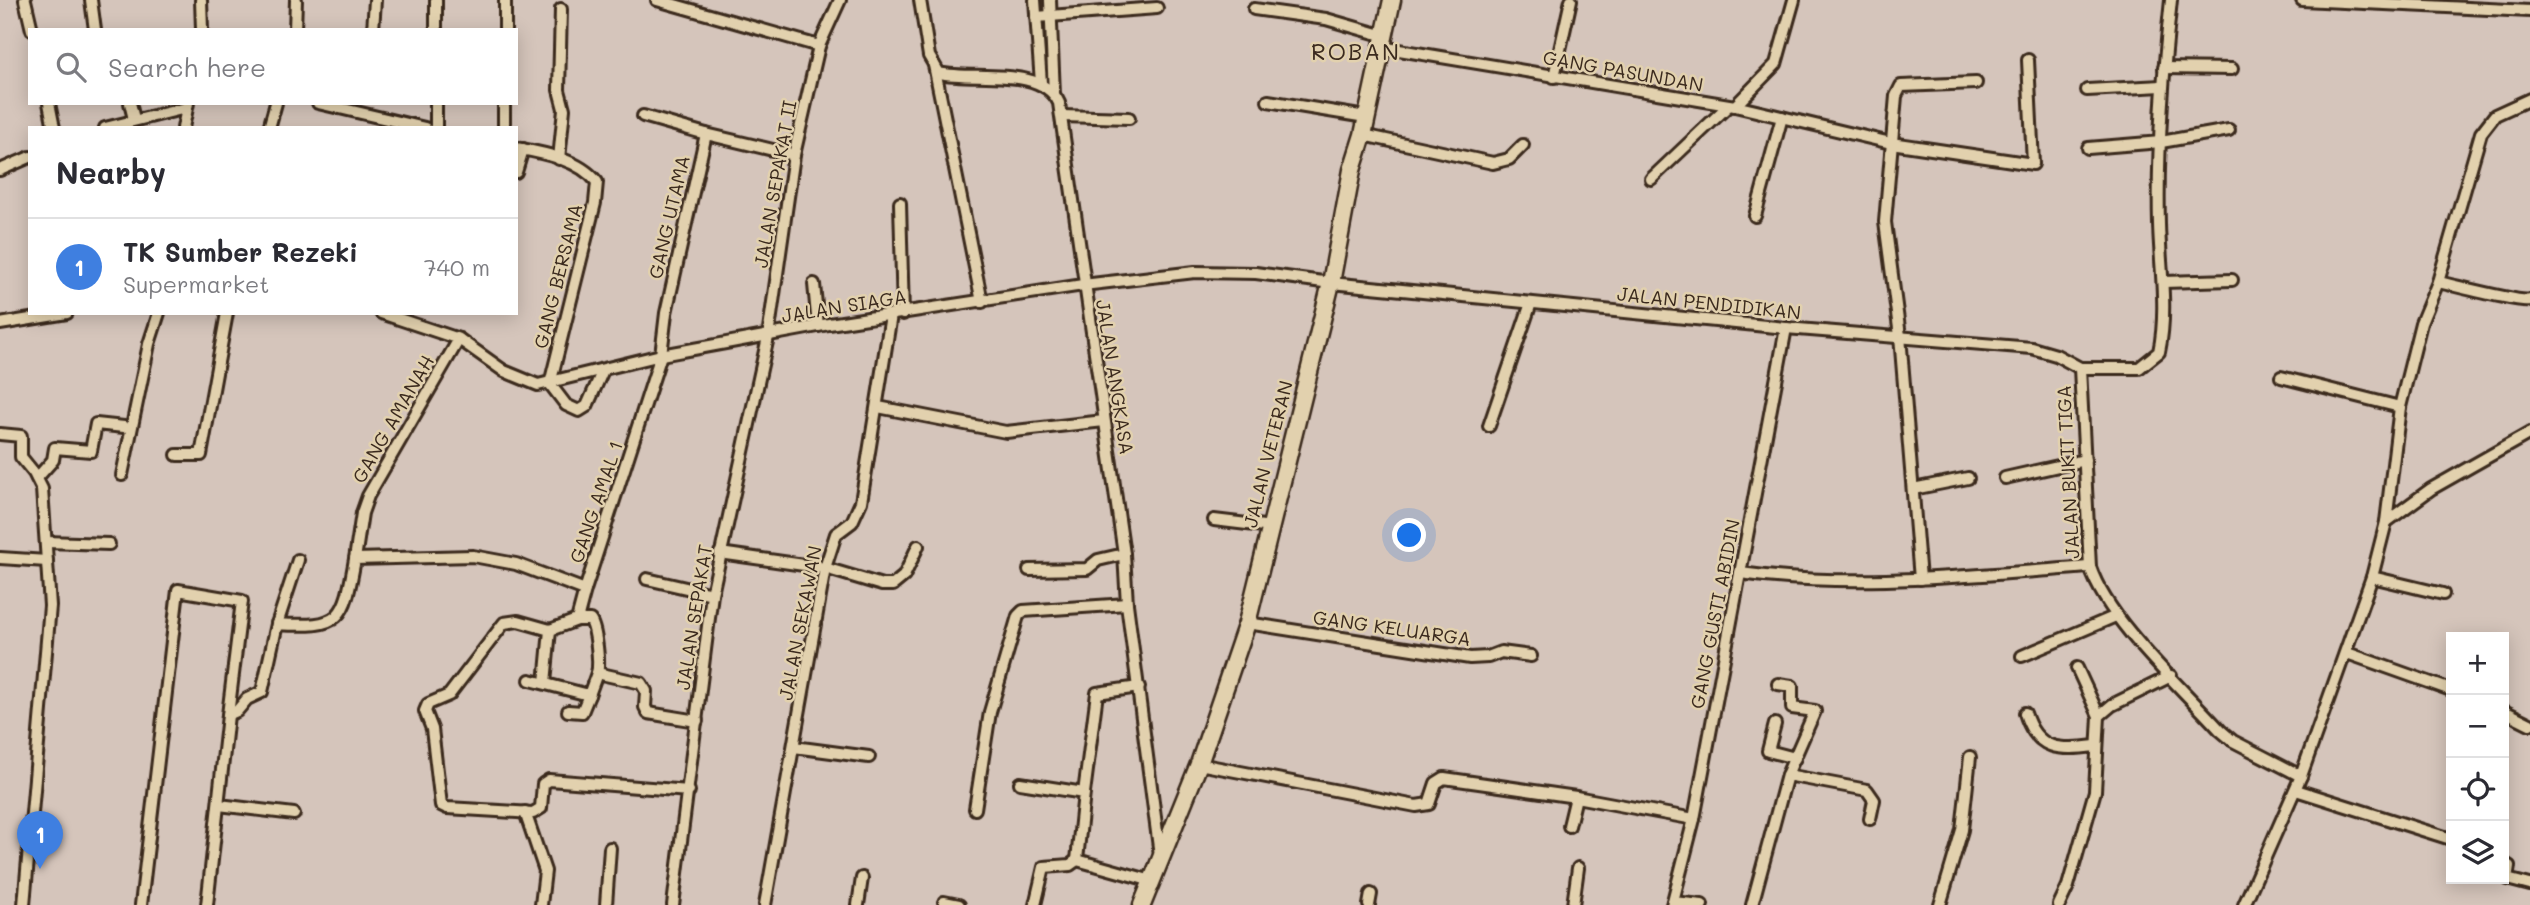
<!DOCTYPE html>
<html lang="en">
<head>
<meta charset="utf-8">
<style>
  :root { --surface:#fff; --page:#f7f7f7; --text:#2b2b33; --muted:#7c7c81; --line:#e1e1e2; --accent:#d93025 }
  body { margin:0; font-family:Mali,sans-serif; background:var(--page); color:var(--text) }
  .controls { position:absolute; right:21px; bottom:21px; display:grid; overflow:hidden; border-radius:0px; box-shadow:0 4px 18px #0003 }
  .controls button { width:63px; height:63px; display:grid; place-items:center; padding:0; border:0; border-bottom:2px solid var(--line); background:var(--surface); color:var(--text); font:35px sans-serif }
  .you { position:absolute; left:1410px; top:536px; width:24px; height:24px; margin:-18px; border:5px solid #fff; border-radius:50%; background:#1a73e8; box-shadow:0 0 0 10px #1a73e833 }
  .badge { display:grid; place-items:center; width:46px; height:46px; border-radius:50%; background:var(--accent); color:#fff; font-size:23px; font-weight:700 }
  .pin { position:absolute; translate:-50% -58px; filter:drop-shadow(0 2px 4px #0008) }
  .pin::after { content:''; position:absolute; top:37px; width:24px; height:21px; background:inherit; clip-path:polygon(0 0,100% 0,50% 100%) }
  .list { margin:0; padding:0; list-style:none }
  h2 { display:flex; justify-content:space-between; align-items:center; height:91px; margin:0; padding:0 28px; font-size:30px }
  h2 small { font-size:23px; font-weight:400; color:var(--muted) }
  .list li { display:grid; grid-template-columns:46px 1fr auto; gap:21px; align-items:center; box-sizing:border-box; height:98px; padding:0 28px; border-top:2px solid var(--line) }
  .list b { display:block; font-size:26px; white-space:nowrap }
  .list p { margin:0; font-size:23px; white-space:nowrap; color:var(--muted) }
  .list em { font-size:23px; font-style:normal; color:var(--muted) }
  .icon { flex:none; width:38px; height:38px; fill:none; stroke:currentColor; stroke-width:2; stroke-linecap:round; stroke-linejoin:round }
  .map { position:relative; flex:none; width:2530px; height:905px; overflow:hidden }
  .search { position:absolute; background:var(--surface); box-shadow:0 4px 18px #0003; left:28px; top:28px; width:490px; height:77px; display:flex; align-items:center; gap:18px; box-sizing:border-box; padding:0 24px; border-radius:0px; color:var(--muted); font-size:26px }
  .panel { position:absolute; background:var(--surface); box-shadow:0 4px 18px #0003; left:28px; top:126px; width:490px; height:189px; border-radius:0px }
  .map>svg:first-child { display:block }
</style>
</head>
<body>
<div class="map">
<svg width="2530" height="905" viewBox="0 0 2530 905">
  <rect width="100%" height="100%" fill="#d5c5bb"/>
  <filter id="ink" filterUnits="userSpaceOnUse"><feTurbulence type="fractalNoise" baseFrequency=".0143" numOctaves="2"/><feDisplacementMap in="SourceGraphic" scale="14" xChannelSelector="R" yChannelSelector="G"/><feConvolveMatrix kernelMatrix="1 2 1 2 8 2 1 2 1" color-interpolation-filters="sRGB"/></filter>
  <g filter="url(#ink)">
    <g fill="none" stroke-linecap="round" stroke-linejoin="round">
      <g stroke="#3b2a1e" stroke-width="16">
        <g id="street">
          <path d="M25,0L32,30"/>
          <path d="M91,0L95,30"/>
          <path d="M201,0L202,30"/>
          <path d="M657,0L819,46"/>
          <path d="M920,0L929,56L939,73C974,81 1042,65 1059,103L1124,554L1127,604L1160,855"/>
          <path d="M1035,0L1041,83"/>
          <path d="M1050,0L1054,94"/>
          <path d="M2302,0L2530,11"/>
          <path d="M1254,9L1326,19L1385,36"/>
          <path d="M1036,17L1157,8"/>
          <path d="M295,30L296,0"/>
          <path d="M373,30L375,0"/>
          <path d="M436,30V0"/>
          <path d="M505,30V0"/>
          <path d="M1381,47L1735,106L1776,64L1794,0"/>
          <path d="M934,65L982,302"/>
          <path d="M2164,68L2232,69"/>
          <path d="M1554,77L1571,0"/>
          <path d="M2087,90L2162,86"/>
          <path d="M1268,101L1366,117"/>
          <path d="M49,103L54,128"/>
          <path d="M130,103L134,119"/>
          <path d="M318,103L425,128"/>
          <path d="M1735,106L1891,143L2033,164L2028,60"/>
          <path d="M643,116L706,134"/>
          <path d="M1062,116L1129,118"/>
          <path d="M105,128L186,108"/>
          <path d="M183,128L188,103"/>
          <path d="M269,128L276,103"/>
          <path d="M436,128V103"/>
          <path d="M504,128V103"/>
          <path d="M1363,135L1493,163L1509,159L1523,145"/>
          <path d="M516,148C543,153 579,159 597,182L595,203L550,384L566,405L579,411L587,406L603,370"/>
          <path d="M2088,148L2161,142L2229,130"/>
          <path d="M559,159L564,109L559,90L561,9"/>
          <path d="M0,170L30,157"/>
          <path d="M516,172L523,149"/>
          <path d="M1651,179L1727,107"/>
          <path d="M900,203L903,314"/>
          <path d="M1755,216L1782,117"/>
          <path d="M2163,282L2232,280"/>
          <path d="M2438,282C2453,285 2521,303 2530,300"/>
          <path d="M814,284L818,326"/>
          <path d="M381,313L459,339L504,371L538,385L661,355L829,324L1083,285L1195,272L1256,273L1331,283L1786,328L2032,348L2056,355L2080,368"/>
          <path d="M0,324L67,313"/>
          <path d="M2080,368L2090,567C2108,621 2180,686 2220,730L2233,741L2301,776L2244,905"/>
          <path d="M2080,368H2139L2159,352C2168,310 2160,266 2159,224C2157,149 2163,74 2171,0"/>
          <path d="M2281,377L2400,407"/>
          <path d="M878,407L1006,432L1104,421"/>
          <path d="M1489,426L1531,303"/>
          <path d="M0,434L21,436V457L34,473L42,489L50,606L24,905"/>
          <path d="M177,455H201L227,313"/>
          <path d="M122,475L149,344L159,313"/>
          <path d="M37,478L53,460L55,448L91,451L96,424L124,427"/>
          <path d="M2005,478L2085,460"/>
          <path d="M1913,489L1968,478"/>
          <path d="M1214,520L1272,527"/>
          <path d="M2386,522L2431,489L2530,433"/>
          <path d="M46,542L109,544"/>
          <path d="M720,553L825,568L882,585H893L904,576L918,546"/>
          <path d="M0,558L47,561"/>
          <path d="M355,559L362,513L368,496L459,339"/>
          <path d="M1029,570L1087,569L1098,560L1124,554"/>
          <path d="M1740,573C1856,589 1974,575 2090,567"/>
          <path d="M2372,577L2443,594"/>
          <path d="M647,579L712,594"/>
          <path d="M1920,579L1900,336L1885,222L1896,96L1901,86L1976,83"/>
          <path d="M577,620L585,590"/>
          <path d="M1247,623L1470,658L1488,657L1501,652L1531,656"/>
          <path d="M277,624L298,560"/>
          <path d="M550,630L577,620H590C596,627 600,664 597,673"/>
          <path d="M2347,653L2451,690"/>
          <path d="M2022,656L2116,616"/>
          <path d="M2077,668L2099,716"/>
          <path d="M530,680L589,695L597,673L641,683L646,691L645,707L648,713L697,721"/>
          <path d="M545,683L550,630L518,621L504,623L449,695L428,704L425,711L432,729L441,805L447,808L533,813L541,808L543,784L549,780L689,791"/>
          <path d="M1778,684L1792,686V708L1815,711L1787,775"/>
          <path d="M568,711L582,712L589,695"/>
          <path d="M2504,711L2530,724"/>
          <path d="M2025,713C2037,752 2060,750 2096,746"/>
          <path d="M1775,724L1768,751L1795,758"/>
          <path d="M794,747L869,757"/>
          <path d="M1199,764L1416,806L1429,804L1436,783L1444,778L1576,797L1694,819"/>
          <path d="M2301,776L2372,577L2386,522L2400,407L2421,323L2438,282L2481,133L2495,115L2530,99"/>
          <path d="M1020,783L1084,793L1077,860L1152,881"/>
          <path d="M2296,790L2451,839"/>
          <path d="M1084,793L1097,693L1139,687"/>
          <path d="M219,805L294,814"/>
          <path d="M975,809L990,712L1018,616L1023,611L1127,604"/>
          <path d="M525,812L545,871L541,905"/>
          <path d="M1569,826L1576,797"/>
          <path d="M2504,863L2509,866L2507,879L2530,885"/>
          <path d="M944,902L959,905"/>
          <path d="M1673,902L1702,905"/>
          <path d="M141,905L178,590L242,601L228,715"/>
          <path d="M207,905L228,715L237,711L247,699L262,692L277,624C342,628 344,621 355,559L473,556L516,564L585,590L661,355L666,313L706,134L794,155"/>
          <path d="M606,905L610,848"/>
          <path d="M673,905L712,594L768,337L794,155L819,46L840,0"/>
          <path d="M765,905L825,568L836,534L852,522L861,502L891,315"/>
          <path d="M858,905L862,878"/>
          <path d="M1035,905L1044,867L1070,865L1077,860"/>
          <path d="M1369,905L1371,894"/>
          <path d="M1573,905L1578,868"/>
          <path d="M1672,905L1694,819L1786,328"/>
          <path d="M1752,905L1787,775L1867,790L1874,800L1870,819"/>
          <path d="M1940,905L1962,830L1970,757"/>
          <path d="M2059,905L2068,886L2095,791L2099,716L2112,705L2171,676"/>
        </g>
      </g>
      <g stroke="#3b2a1e" stroke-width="21">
        <path id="secondary" d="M1142,905L1199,764L1247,623L1331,283L1352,170L1363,135L1392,0"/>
      </g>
      <use href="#street" stroke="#e2d1ae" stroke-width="10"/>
      <use href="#secondary" stroke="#e2d1ae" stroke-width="16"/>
    </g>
  </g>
  <g text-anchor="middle" stroke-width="5" stroke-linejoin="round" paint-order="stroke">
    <g font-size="19" fill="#3b2a1e" stroke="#e2d1ae">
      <text transform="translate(1623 71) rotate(10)" y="7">GANG PASUNDAN</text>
      <text transform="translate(775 184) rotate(-80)" y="7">JALAN SEPAKAT II</text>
      <text transform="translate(669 217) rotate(-77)" y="7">GANG UTAMA</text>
      <text transform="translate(558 276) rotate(-76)" y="7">GANG BERSAMA</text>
      <text transform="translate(1709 303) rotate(6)" y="7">JALAN PENDIDIKAN</text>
      <text transform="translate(844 306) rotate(-9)" y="7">JALAN SIAGA</text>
      <text transform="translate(1115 377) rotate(81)" y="7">JALAN ANGKASA</text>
      <text transform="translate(393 419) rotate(-60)" y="7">GANG AMANAH</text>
      <text transform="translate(1268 454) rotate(-76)" y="7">JALAN VETERAN</text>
      <text transform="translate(2068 472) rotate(-93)" y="7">JALAN BUKIT TIGA</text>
      <text transform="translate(596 502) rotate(-71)" y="7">GANG AMAL 1</text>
      <text transform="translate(1715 614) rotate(-79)" y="7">GANG GUSTI ABIDIN</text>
      <text transform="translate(694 617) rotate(-81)" y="7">JALAN SEPAKAT</text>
      <text transform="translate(800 623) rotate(-79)" y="7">JALAN SEKAWAN</text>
      <text transform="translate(1392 628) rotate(8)" y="7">GANG KELUARGA</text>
    </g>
    <g font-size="23" letter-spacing="2" fill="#3b2a1e" stroke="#e2d1ae">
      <text x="1356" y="60">ROBAN</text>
    </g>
  </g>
</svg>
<div class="controls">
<button>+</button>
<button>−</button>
<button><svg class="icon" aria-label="locate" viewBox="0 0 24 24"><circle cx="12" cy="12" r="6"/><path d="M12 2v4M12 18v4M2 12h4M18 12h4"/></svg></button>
<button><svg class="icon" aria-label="layers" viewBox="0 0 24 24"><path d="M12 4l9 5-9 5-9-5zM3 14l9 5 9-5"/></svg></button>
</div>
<div class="you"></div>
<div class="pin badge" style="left:40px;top:869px;background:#3f7fe0">1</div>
<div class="search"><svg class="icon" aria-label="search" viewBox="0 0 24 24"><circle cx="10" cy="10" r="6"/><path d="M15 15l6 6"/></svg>Search here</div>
<section class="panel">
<h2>Nearby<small></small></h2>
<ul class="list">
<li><span class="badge" style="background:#3f7fe0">1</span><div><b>TK Sumber Rezeki</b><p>Supermarket</p></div><em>740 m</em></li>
</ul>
</section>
</div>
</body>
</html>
